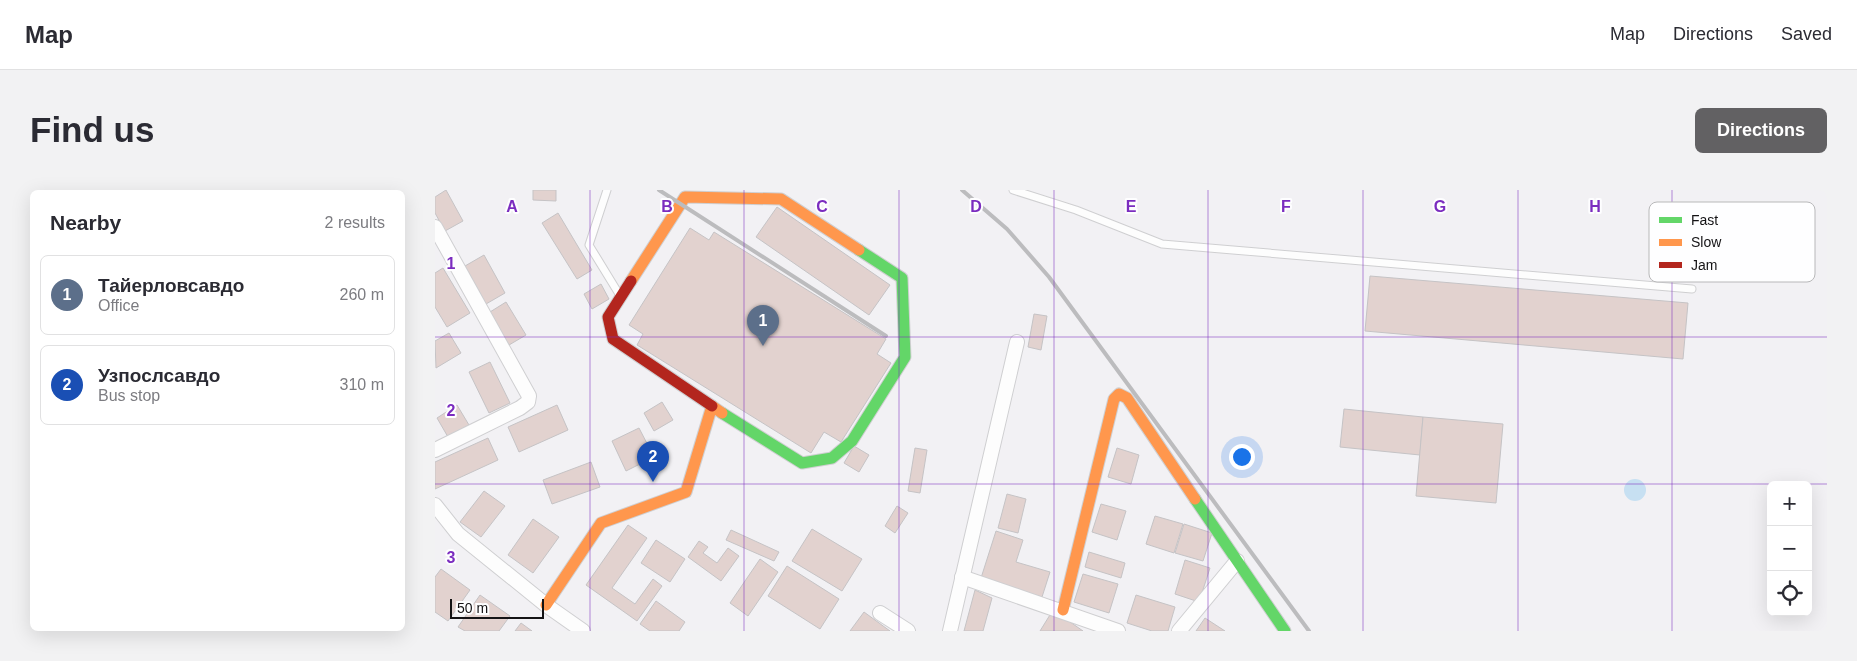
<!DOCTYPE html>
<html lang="en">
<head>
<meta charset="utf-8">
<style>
  :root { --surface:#fff; --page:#f2f2f3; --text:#2b2b33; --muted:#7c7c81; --line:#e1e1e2; --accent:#626163 }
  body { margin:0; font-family:Helvetica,sans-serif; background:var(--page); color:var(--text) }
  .controls { position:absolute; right:15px; bottom:15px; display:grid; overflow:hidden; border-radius:8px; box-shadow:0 5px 20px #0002 }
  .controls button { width:45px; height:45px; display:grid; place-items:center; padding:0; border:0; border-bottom:1px solid var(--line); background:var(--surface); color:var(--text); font:25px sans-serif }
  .scale { position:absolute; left:15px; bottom:12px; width:94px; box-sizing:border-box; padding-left:5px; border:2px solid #141315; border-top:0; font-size:14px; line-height:18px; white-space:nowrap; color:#141315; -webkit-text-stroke:4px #fefeff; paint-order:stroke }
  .you { position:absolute; left:806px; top:266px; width:18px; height:18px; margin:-12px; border:4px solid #fff; border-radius:50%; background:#1a73e8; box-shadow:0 0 0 8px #1a73e833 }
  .badge { display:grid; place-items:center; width:32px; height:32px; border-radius:50%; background:var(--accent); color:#fff; font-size:16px; font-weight:700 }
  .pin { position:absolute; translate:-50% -41px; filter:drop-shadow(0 1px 2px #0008) }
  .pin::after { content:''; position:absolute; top:26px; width:18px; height:15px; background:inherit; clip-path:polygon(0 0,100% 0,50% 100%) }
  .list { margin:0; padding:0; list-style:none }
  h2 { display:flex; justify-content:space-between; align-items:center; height:65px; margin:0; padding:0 20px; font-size:21px }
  h2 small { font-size:16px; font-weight:400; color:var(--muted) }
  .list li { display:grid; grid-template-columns:32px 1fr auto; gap:15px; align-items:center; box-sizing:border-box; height:80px; margin:0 10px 10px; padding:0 10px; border:1px solid var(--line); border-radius:8px }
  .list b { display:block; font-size:19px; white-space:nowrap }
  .list p { margin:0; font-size:16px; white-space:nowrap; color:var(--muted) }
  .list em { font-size:16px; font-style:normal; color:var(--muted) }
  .icon { flex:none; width:28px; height:28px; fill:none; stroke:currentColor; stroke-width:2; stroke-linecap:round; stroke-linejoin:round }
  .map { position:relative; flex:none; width:1392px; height:441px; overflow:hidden; border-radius:8px }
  header { display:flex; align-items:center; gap:30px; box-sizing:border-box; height:70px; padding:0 25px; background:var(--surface); border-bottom:1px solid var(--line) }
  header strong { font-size:24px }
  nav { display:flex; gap:28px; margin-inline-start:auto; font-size:18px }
  .intro { display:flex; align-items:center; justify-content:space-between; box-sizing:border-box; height:120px; padding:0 30px }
  h1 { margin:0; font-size:35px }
  .button { padding:12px 22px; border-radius:8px; background:var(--accent); color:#fff; font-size:18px; font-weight:700 }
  main { display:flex; gap:30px; padding:0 30px }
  aside { flex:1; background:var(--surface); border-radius:8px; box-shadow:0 5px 20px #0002 }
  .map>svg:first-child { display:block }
</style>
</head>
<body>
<header>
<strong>Map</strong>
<nav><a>Map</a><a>Directions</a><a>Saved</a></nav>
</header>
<div class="intro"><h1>Find us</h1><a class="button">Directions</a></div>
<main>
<aside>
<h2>Nearby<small>2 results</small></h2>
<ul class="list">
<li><span class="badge" style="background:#5c6f8a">1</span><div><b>Тайерловсавдо</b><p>Office</p></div><em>260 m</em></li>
<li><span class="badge" style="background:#1a4fb4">2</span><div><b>Узпослсавдо</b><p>Bus stop</p></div><em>310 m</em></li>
</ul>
</aside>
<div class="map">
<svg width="1392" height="441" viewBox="0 0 1392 441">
  <rect width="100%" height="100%" fill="#f2f1f4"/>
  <circle fill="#c7e0f2" cx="1200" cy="300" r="11"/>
  <g fill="#e2d2cf" stroke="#c5c3c5">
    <path d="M11,0L28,31L10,41L0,23V7Z"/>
    <path d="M98,0H121V11L98,10Z"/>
    <path d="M342,17L455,95L434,125L321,47Z"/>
    <path d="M123,23L157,80L142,89L107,33Z"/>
    <path d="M255,38L274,50L279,42L451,149L442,164L456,173L406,252L389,242L376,263L202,155L208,144L194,135Z"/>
    <path d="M49,65L70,103L51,114L30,76Z"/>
    <path d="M8,78L35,123L12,137L0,117V83Z"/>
    <path d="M935,86L1253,113L1248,169L930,141Z"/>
    <path d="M166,94L174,109L157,119L149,104Z"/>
    <path d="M71,112L91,145L74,155L55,122Z"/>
    <path d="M599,124L612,126L606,160L593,157Z"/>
    <path d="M14,143L26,163L1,178L0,151Z"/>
    <path d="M55,172L75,213L54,223L34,182Z"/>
    <path d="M227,212L238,230L219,241L209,223Z"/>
    <path d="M22,215L34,235L13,247L2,228Z"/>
    <path d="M122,215L133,240L84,262L73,237Z"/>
    <path d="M909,219L988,227L985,265L905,257Z"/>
    <path d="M988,227L1068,234L1061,313L981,306Z"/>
    <path d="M204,238L219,267L191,281L177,251Z"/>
    <path d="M53,248L63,270L0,299V272Z"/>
    <path d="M419,256L434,265L424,282L409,273Z"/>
    <path d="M480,258L492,260L485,303L473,301Z"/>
    <path d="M682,258L704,265L696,294L673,287Z"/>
    <path d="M156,272L165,297L117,314L108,290Z"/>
    <path d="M49,301L70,316L46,347L25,332Z"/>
    <path d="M572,304L591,309L583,343L563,338Z"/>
    <path d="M666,314L691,321L682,350L657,342Z"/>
    <path d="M462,316L473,323L460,343L450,336Z"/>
    <path d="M720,326L748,334L739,363L711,354Z"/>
    <path d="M98,329L124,347L98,383L73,365Z"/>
    <path d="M749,334L777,343L768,371L740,363Z"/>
    <path d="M193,335L212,348L177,398L200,414L218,389L227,396L202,431L151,395Z"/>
    <path d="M377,339L427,369L407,401L357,371Z"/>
    <path d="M296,340L344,362L339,371L291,350Z"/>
    <path d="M561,341L588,350L581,372L615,382L607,407L546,388Z"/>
    <path d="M221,350L250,369L235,392L206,373Z"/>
    <path d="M264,351L273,357L268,363L282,373L293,358L304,366L286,391L253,367Z"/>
    <path d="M654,362L690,373L686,388L650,377Z"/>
    <path d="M325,369L343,382L313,426L295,413Z"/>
    <path d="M750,370L775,378L764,412L740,404Z"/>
    <path d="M352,376L404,409L385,439L333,406Z"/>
    <path d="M6,379L35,400L13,431L0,422V387Z"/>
    <path d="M648,384L683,394L674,423L639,412Z"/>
    <path d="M540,400L557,408L548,441H529Z"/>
    <path d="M45,405L75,426L64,441H30L23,437Z"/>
    <path d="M701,405L740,417L733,441H717L692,433Z"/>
    <path d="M221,411L250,432L244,441H215L205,434Z"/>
    <path d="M618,420L648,441H605Z"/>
    <path d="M429,422L455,441H415Z"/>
    <path d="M770,428L790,441H761Z"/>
    <path d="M86,433L97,441H80Z"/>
  </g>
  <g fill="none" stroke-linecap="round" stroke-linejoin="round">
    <g stroke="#cfcfd1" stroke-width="9">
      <g id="lane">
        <path d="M172,0L154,55L184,104"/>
        <path d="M578,0L641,20L727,54L1257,99"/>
      </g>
    </g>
    <g stroke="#cfcfd1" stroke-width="16">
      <g id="street">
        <path d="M0,37L94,206L93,212L85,218L0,260"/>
        <path d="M0,315L23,344L111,415L148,441"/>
        <path d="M527,387L683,441"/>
        <path d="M445,423L473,441"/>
        <path d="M515,441L582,152"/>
        <path d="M744,441L802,371"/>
      </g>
    </g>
    <g stroke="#cfcfd1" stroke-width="13">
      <g id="fast">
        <path d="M287,223L367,273L397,268L417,251L470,167L467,88L424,60"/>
        <path d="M760,309L850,441"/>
      </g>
    </g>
    <g stroke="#cfcfd1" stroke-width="13">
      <g id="slow">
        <path d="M196,91L250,7L346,9L424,60"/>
        <path d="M111,415L166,333L251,302L277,216L287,223"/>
        <path d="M628,420L679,209L684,204L692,208L760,309"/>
      </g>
    </g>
    <g stroke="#cfcfd1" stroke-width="13">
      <path id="jam" d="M196,91L173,127L178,149L277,216"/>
    </g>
    <use href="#lane" stroke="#fdfdfd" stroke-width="7"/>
    <use href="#street" stroke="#fdfdfd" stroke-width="14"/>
    <use href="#fast" stroke="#63d668" stroke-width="11"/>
    <use href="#slow" stroke="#ff974d" stroke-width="11"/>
    <use href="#jam" stroke="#b3261e" stroke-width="11"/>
    <g stroke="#bcbcbe" stroke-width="4">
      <path d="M224,0L451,146"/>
      <path d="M527,0L572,39L614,87L874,441"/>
    </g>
  </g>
  <path fill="none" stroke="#7b2cbf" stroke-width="1" stroke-opacity="0.55" d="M155,0V441M309,0V441M464,0V441M619,0V441M773,0V441M928,0V441M1083,0V441M1237,0V441M0,147H1392M0,294H1392"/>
  <rect x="1214" y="12" width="166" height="80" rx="8" fill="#fefeff" stroke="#b8b8b9" stroke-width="1"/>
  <rect x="1224" y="27" width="23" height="6" fill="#63d668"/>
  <rect x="1224" y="49" width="23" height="7" fill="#ff974d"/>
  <rect x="1224" y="72" width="23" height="6" fill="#b3261e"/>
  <g font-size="14" fill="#141315">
    <text x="1256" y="35">Fast</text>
    <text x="1256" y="57">Slow</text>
    <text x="1256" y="80">Jam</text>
  </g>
  <g font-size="16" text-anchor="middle" font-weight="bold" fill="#7b2cbf" stroke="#fefeff" stroke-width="4" stroke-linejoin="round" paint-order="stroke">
    <text x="77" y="22">A</text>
    <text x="232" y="22">B</text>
    <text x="387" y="22">C</text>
    <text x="541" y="22">D</text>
    <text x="696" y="22">E</text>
    <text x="851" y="22">F</text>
    <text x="1005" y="22">G</text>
    <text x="1160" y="22">H</text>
    <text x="16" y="79">1</text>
    <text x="16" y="226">2</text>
    <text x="16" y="373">3</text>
  </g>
</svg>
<div class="controls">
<button>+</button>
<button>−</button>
<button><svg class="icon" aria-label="locate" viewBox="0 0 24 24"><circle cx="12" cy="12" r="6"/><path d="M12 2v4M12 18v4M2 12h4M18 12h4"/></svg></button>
</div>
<div class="scale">50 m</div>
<div class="you"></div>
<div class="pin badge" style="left:328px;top:156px;background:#5c6f8a">1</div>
<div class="pin badge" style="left:218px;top:292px;background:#1a4fb4">2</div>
</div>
</main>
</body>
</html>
